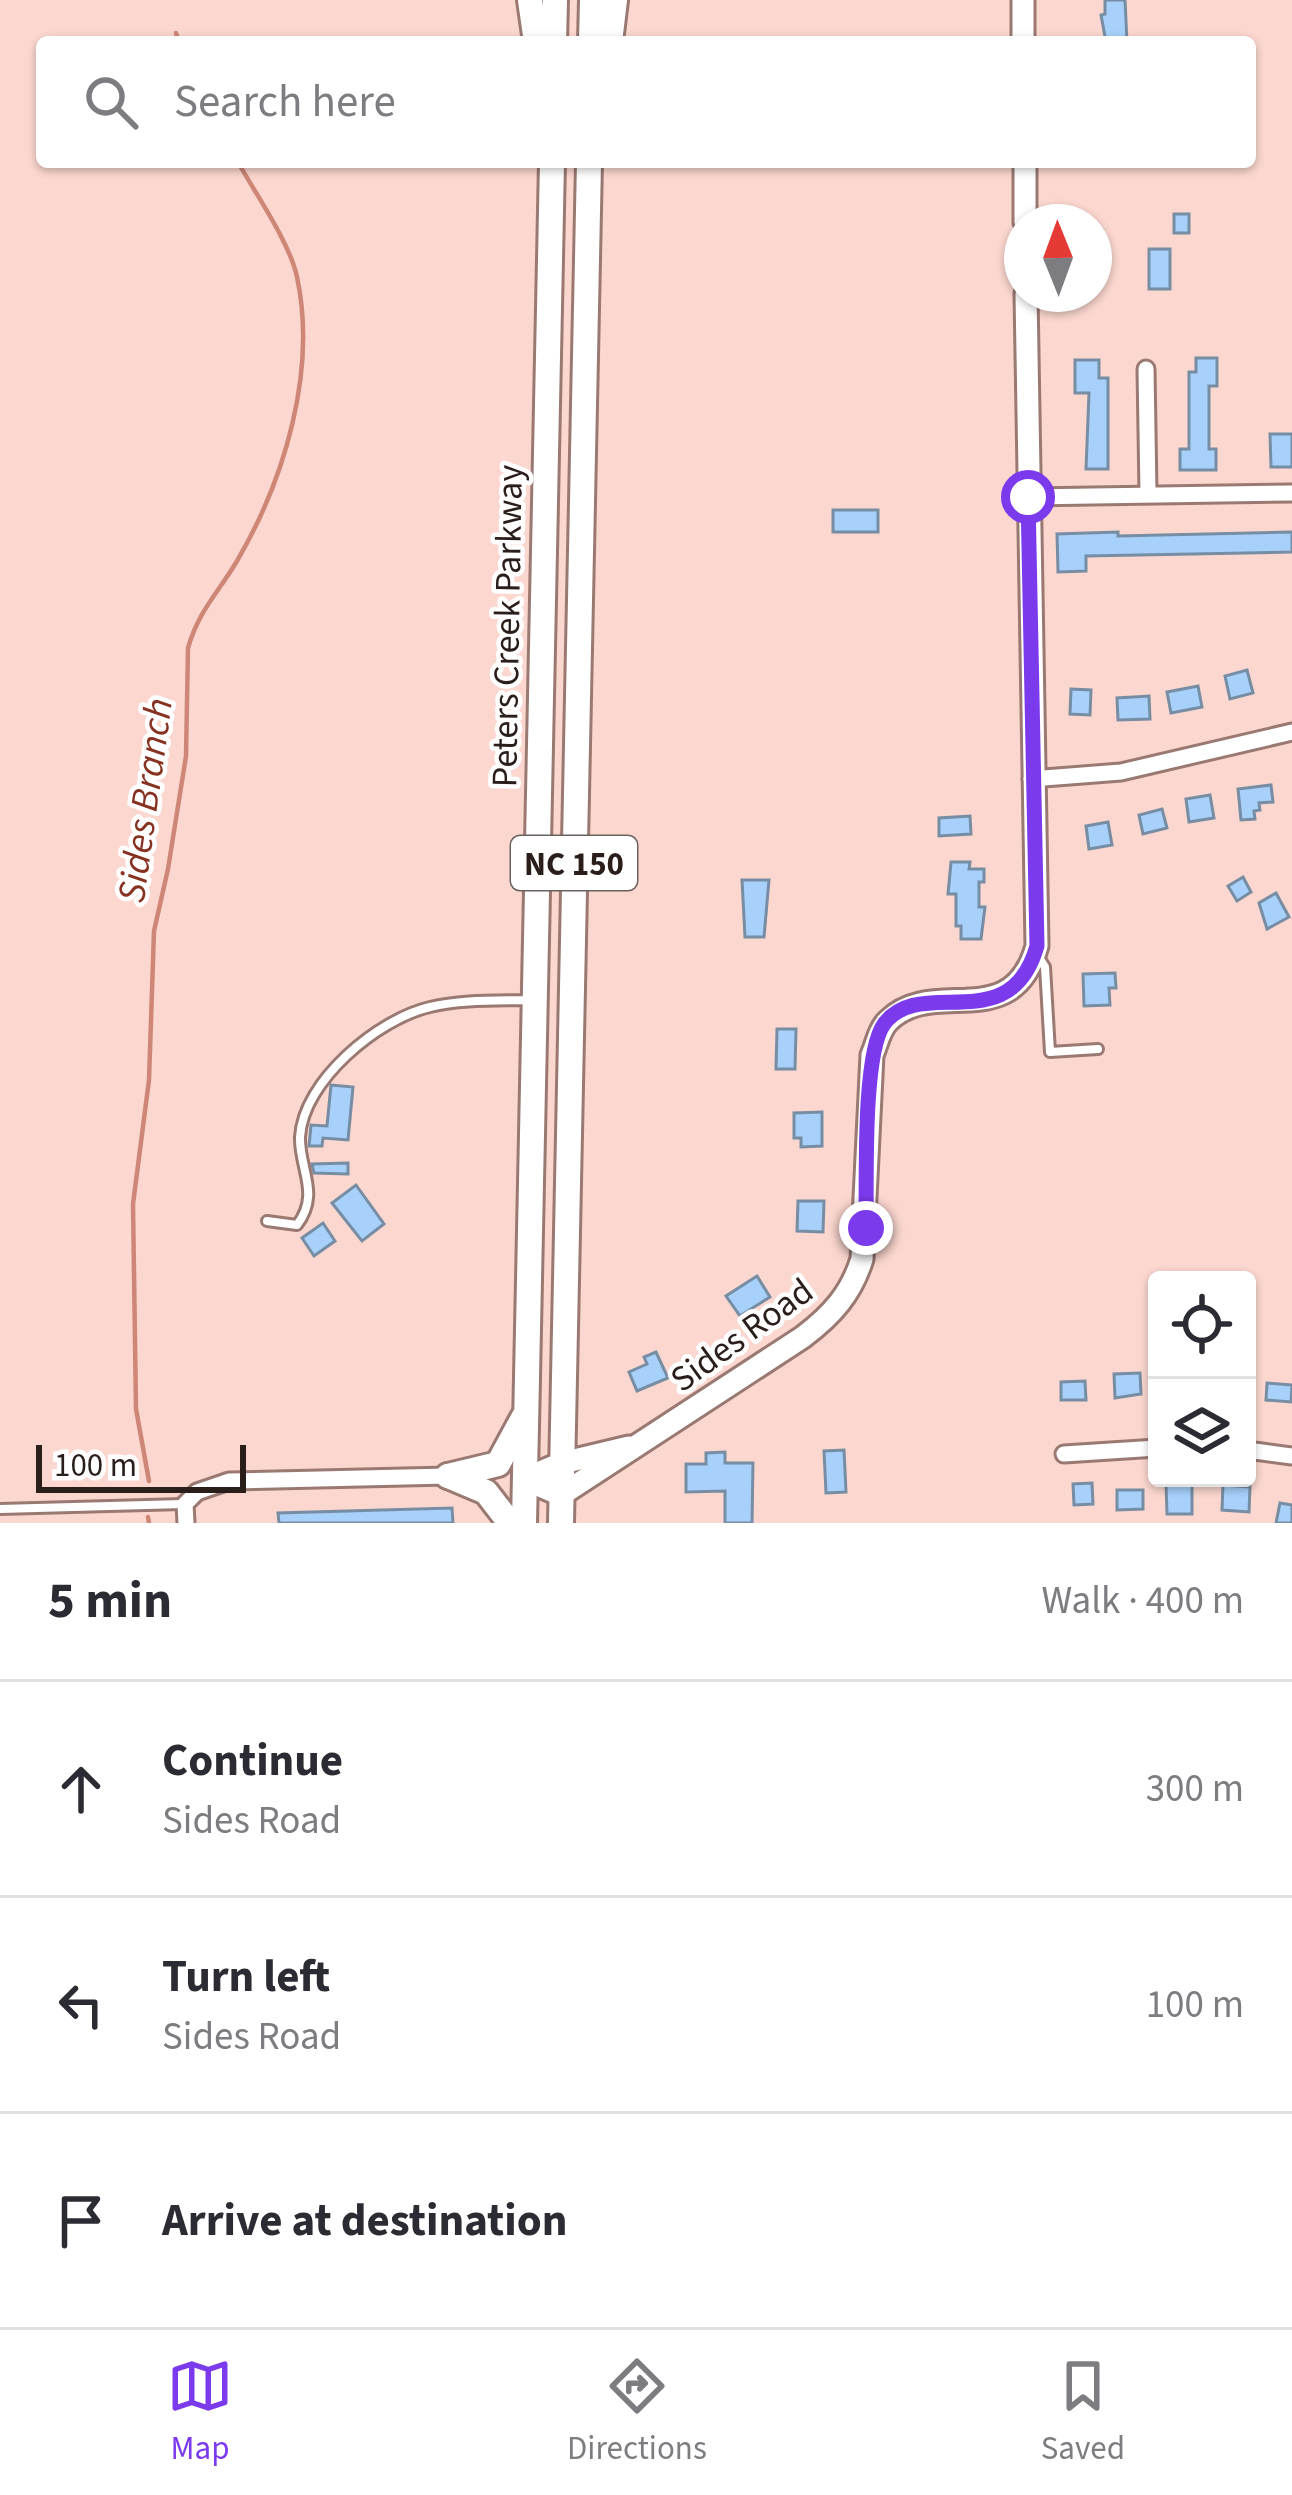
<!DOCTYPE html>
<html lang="en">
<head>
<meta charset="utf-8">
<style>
  :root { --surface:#fff; --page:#f2f2f3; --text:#2b2b33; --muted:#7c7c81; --line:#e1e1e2; --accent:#7c3aed }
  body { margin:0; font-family:"Source Sans 3",sans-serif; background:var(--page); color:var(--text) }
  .controls { position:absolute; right:36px; bottom:36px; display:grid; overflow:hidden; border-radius:12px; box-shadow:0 3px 9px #0004 }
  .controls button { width:108px; height:108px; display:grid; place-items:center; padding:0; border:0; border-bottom:3px solid var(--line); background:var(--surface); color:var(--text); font:60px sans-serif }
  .compass { position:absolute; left:1004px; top:204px; width:108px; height:108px; border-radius:50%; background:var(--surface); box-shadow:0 3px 9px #0004; rotate:359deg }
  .scale { position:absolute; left:36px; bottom:30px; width:210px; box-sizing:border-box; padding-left:12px; border:6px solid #2a1e1b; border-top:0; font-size:33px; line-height:42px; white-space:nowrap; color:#2a1e1b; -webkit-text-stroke:9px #fff; paint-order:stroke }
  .stop { position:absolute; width:36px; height:36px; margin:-27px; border:9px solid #7c3aed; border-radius:50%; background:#fff }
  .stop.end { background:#7c3aed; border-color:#fff; box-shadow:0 3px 12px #0008 }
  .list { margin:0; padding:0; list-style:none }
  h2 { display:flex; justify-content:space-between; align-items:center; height:156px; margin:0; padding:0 48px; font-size:51px }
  h2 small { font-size:39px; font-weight:400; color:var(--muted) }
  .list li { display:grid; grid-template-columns:78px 1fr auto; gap:36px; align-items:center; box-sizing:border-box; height:216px; padding:0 48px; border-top:3px solid var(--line) }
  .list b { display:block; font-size:45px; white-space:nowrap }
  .list p { margin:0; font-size:39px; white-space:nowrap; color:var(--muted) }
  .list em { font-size:39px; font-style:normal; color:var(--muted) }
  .icon { flex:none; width:66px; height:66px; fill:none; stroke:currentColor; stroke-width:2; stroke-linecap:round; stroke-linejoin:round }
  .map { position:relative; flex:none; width:1292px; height:1523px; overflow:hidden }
  .search { position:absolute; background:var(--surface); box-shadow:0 3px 9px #0004; left:36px; right:36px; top:36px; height:132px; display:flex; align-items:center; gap:30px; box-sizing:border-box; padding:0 42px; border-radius:12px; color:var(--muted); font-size:45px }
  .sheet { height:804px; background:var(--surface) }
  nav { display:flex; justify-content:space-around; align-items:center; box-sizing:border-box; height:168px; border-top:3px solid var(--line); background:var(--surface); font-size:33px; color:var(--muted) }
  nav a { display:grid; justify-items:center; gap:6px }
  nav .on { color:var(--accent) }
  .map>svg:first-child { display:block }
</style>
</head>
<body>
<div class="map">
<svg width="1292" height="1523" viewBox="0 0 1292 1523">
  <rect width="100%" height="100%" fill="#fbd7cf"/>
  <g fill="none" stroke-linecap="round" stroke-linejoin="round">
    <g stroke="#ce8677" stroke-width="4.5">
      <path d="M176,33L179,42"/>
      <path d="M149,1481L136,1409L133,1204L149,1080L154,931L168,869L186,756L188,648C199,610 218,593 237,561C285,479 317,370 297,277C290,243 255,193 238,162"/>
      <path d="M148,1517L149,1523"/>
    </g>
  </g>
  <g fill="#a7d1fb" stroke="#778da3" stroke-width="3">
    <path d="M1105,0H1125L1127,42H1106L1101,15L1105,14Z"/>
    <rect x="1174" y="214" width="15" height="19"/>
    <rect x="1149" y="249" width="21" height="40"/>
    <path d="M1196,358H1217V386H1209V449H1216V470H1180V449H1189V372H1196Z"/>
    <path d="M1075,360H1099V378H1108V469H1086L1089,393H1075Z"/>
    <path d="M1270,434H1292V467H1271Z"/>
    <rect x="833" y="510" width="45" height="22"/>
    <path d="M1118,532V536L1292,532V552L1086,556V571L1058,572L1057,534Z"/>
    <path d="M1247,670L1253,693L1230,699L1225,676Z"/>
    <path d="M1198,686L1202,707L1171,713L1167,692Z"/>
    <path d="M1071,689L1091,690L1090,715L1070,714Z"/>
    <path d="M1149,696L1150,719L1118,720L1117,698Z"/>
    <path d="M1271,785L1273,802L1259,803L1260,810L1254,811L1255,819L1241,820L1238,789Z"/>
    <path d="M1210,795L1214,818L1189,822L1186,799Z"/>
    <path d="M1162,809L1167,828L1143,834L1139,815Z"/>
    <path d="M970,816L971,834L939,836V818Z"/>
    <path d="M1108,822L1112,845L1089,849L1086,826Z"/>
    <path d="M951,862H970L969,869H984V882H979V907H985L981,939H961V926H956V894H948Z"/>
    <path d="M1243,877L1251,892L1237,901L1228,886Z"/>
    <path d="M742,880H769L764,937H745Z"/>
    <path d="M1276,893L1289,917L1267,929L1259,903Z"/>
    <path d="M1115,973L1116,988H1109L1110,1005L1084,1006L1083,974Z"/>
    <path d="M777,1029H796L795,1069H776Z"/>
    <path d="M331,1085L353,1087L348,1140L323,1138L322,1146H309L311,1125L327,1126Z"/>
    <path d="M822,1112V1146L801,1147V1138H794V1113Z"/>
    <path d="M348,1163V1174L314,1173L312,1164Z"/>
    <path d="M356,1185L384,1224L362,1241L332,1203Z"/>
    <path d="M798,1201H824L823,1232L797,1231Z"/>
    <path d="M323,1223L335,1241L314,1256L302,1238Z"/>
    <path d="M757,1276L770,1297L740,1316L726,1296Z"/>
    <path d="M656,1352L668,1378L637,1391L629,1372L647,1364L644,1357Z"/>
    <path d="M1140,1373L1141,1394L1115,1398L1114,1374Z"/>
    <path d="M1085,1381L1086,1400H1061V1382Z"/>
    <path d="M1267,1383L1292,1385L1291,1402L1266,1400Z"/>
    <path d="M844,1450L846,1492L826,1493L824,1451Z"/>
    <path d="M725,1452V1463H753L752,1523H725V1491L686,1492V1464H706V1453Z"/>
    <path d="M1092,1483L1093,1504L1074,1505L1073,1484Z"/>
    <path d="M1166,1484H1192V1514H1167Z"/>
    <path d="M1223,1485L1250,1487L1249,1512L1222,1510Z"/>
    <path d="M1117,1490H1143V1509L1117,1510Z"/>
    <path d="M1280,1503L1292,1505V1523H1276Z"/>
    <path d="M452,1508L453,1523H279L278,1513Z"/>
  </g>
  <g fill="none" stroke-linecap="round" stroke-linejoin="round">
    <g stroke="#997972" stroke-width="14">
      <g id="lane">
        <path d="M1036,953L1045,967L1050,1052L1098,1049"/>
        <path d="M267,1221L297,1225C321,1194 299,1169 300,1137C303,1081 378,1019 430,1007C463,999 498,1001 532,1000"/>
        <path d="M0,1509L183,1504"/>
      </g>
    </g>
    <g stroke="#997972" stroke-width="21">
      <g id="street">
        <path d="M1146,369L1148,493"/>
        <path d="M1028,497L1292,493"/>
        <path d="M1031,779L1121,772L1292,732"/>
        <path d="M1247,1450L1292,1456"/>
        <path d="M1064,1454L1157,1448"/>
        <path d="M186,1523L185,1504L197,1492L229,1481L448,1476"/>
      </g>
    </g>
    <g stroke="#997972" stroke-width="27">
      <g id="secondary">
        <path d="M1023,0V42"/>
        <path d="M1025,162V222"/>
        <path d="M524,1479L561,1495L803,1337C832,1315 851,1294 862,1259L872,1055C877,1044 879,1030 888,1021C934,975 1012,1036 1037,946L1026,294"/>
        <path d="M524,1479L562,1463L629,1447"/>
      </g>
    </g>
    <g stroke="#997972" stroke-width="30">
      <g id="primary">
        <path d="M530,0L536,42"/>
        <path d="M554,42L555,0"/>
        <path d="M591,42L592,0"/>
        <path d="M610,42L615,0"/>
        <path d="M448,1476L498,1464L523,1418"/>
        <path d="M448,1476L486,1492L510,1523"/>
        <path d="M524,1523L552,162"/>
        <path d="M561,1523L589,162"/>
      </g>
    </g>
    <use href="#lane" stroke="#fff" stroke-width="8"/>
    <use href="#street" stroke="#fff" stroke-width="15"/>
    <use href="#secondary" stroke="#fff" stroke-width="21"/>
    <use href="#primary" stroke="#fff" stroke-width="24"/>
  </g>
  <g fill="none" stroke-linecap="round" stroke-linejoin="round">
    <path stroke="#7c3aed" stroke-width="15" d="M866,1228C867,1186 862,1055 884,1024C921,974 1010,1041 1037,946L1028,497"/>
  </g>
  <g text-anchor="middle" stroke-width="9" stroke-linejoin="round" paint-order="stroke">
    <rect fill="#fff" stroke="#6a625f" stroke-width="3" x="511" y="836" width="126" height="54" rx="9"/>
    <g font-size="33" font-weight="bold" fill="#2a1e1b">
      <text x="574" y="875">NC 150</text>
    </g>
    <g font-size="36" fill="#2a1e1b" stroke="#fff">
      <text transform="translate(506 626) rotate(-89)" y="13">Peters Creek Parkway</text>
      <text transform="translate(741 1334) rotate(-36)" y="13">Sides Road</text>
    </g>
    <g font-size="39" font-style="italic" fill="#873120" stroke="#fff">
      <text transform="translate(144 800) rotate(-82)" y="14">Sides Branch</text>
    </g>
  </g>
</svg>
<div class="controls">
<button><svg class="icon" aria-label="locate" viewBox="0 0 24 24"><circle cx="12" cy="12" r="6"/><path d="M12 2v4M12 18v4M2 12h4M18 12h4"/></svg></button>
<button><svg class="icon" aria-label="layers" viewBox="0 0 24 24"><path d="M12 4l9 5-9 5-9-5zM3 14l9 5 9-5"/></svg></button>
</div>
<svg class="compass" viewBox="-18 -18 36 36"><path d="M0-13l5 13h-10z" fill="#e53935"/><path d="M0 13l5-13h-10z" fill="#7c7c81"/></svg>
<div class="scale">100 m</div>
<div class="stop" style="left:1028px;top:497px"></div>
<div class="stop end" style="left:866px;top:1228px"></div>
<div class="search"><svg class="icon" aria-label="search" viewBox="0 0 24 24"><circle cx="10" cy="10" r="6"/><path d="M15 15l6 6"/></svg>Search here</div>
</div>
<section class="sheet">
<h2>5 min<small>Walk · 400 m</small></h2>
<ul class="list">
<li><svg class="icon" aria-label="ahead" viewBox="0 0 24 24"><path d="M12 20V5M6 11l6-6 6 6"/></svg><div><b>Continue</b><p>Sides Road</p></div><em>300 m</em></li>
<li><svg class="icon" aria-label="left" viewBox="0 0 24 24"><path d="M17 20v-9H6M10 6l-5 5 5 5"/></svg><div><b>Turn left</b><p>Sides Road</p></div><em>100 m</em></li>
<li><svg class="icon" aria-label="arrive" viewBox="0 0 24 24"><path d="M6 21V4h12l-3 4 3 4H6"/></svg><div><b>Arrive at destination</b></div></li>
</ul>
</section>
<nav>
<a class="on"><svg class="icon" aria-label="map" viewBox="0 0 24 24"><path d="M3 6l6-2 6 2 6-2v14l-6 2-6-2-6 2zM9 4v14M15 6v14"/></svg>Map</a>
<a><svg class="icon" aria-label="directions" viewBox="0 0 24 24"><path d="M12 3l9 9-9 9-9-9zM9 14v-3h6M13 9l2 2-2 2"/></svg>Directions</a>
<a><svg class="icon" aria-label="saved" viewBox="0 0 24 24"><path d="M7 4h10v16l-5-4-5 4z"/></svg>Saved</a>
</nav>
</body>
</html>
